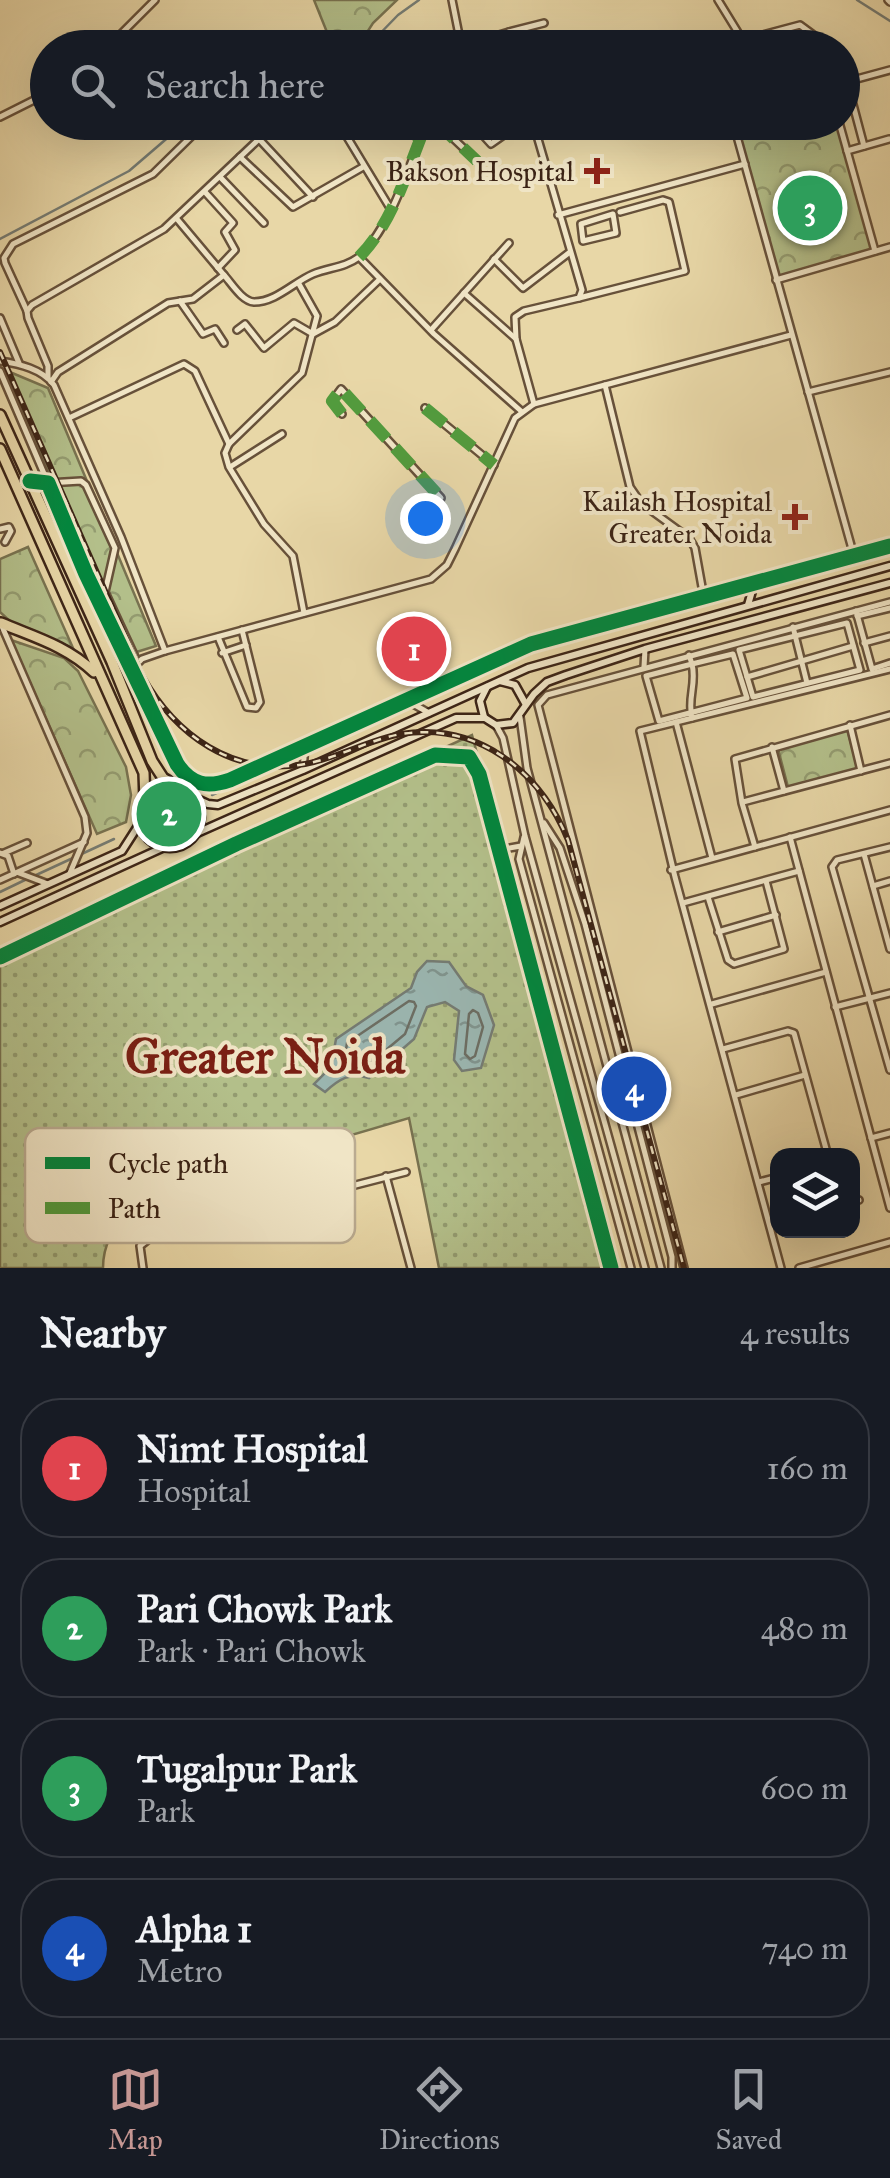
<!DOCTYPE html>
<html lang="en">
<head>
<meta charset="utf-8">
<style>
  :root { --surface:#171b24; --page:#20242c; --text:#f1f3f6; --muted:#9ea1a6; --line:#363941; --accent:#c59692 }
  body { margin:0; font-family:"IM FELL Great Primer",serif; background:var(--page); color:var(--text) }
  .controls { position:absolute; right:30px; bottom:30px; display:grid; overflow:hidden; border-radius:20px; box-shadow:0 10px 40px #0002 }
  .controls button { width:90px; height:90px; display:grid; place-items:center; padding:0; border:0; border-bottom:2px solid var(--line); background:var(--surface); color:var(--text); font:50px sans-serif }
  .you { position:absolute; left:425px; top:518px; width:35px; height:35px; margin:-25px; border:8px solid #fff; border-radius:50%; background:#1a73e8; box-shadow:0 0 0 15px #1a73e833 }
  .badge { display:grid; place-items:center; width:65px; height:65px; border-radius:50%; background:var(--accent); color:#fff; font-size:32px; font-weight:700 }
  .pin { position:absolute; translate:-50% -50%; border:5px solid #fff; box-shadow:0 2px 10px #0006 }
  .list { margin:0; padding:0; list-style:none }
  h2 { display:flex; justify-content:space-between; align-items:center; height:130px; margin:0; padding:0 40px; font-size:42px }
  h2 small { font-size:32px; font-weight:400; color:var(--muted) }
  .list li { display:grid; grid-template-columns:65px 1fr auto; gap:30px; align-items:center; box-sizing:border-box; height:140px; margin:0 20px 20px; padding:0 20px; border:2px solid var(--line); border-radius:40px }
  .list b { display:block; font-size:38px; white-space:nowrap }
  .list p { margin:0; font-size:32px; white-space:nowrap; color:var(--muted) }
  .list em { font-size:32px; font-style:normal; color:var(--muted) }
  .icon { flex:none; width:55px; height:55px; fill:none; stroke:currentColor; stroke-width:2; stroke-linecap:round; stroke-linejoin:round }
  .map { position:relative; flex:none; width:890px; height:1268px; overflow:hidden }
  .search { position:absolute; background:var(--surface); box-shadow:0 10px 40px #0002; left:30px; right:30px; top:30px; height:110px; display:flex; align-items:center; gap:25px; box-sizing:border-box; padding:0 35px; border-radius:55px; color:var(--muted); font-size:38px }
  .sheet { height:770px; background:var(--surface) }
  nav { display:flex; justify-content:space-around; align-items:center; box-sizing:border-box; height:140px; border-top:2px solid var(--line); background:var(--surface); font-size:28px; color:var(--muted) }
  nav a { display:grid; justify-items:center; gap:5px }
  nav .on { color:var(--accent) }
  .map>svg:first-child { display:block }
</style>
</head>
<body>
<div class="map">
<svg width="890" height="1268" viewBox="0 0 890 1268">
  <defs>
    <pattern id="grass-dots" width="8" height="8" patternUnits="userSpaceOnUse" patternTransform="scale(2.5)"><rect width="8" height="8" fill="#b3bf8a"/><path d="M2 2h.1M6 6h.1" fill="none" stroke="#939b70" stroke-width="1.8" stroke-linecap="round"/></pattern>
    <pattern id="forest-crowns" width="20" height="18" patternUnits="userSpaceOnUse" patternTransform="scale(2.5)"><rect width="20" height="18" fill="#b3bf8a"/><path d="M2 6a3 3 0 1 1 6 0M12 15a3 3 0 1 1 6 0" fill="none" stroke="#939b70"/></pattern>
    <pattern id="water-ripples" width="26" height="14" patternUnits="userSpaceOnUse" patternTransform="scale(2.5)"><rect width="26" height="14" fill="#9bb7b2"/><path d="M2 4q2-2 4 0t4 0M15 11q2-2 4 0t4 0" fill="none" stroke="#809590"/></pattern>
  </defs>
  <rect width="100%" height="100%" fill="#e8d7a7"/>
  <filter id="stains"><feTurbulence type="fractalNoise" baseFrequency=".002" numOctaves="4"/><feColorMatrix values="0 0 0 0 .2 0 0 0 0 .09 0 0 0 0 .02 0 0 0 .5 -.17"/></filter>
  <radialGradient id="worn" r=".72"><stop offset=".6" stop-color="#630" stop-opacity="0"/><stop offset="1" stop-color="#630" stop-opacity=".3"/></radialGradient>
  <path fill="url(#grass-dots)" stroke="#787250" stroke-width="2.5" d="M472,735L616,1268H439L409,1118L131,1200L132,1213C114,1226 103,1245 103,1268H0V950Z"/>
  <g fill="url(#forest-crowns)" stroke="#787250" stroke-width="2.5">
    <path d="M314,0H397L373,23L357,48L333,47Z"/>
    <path d="M800,25L815,36L818,48H714Z"/>
    <path d="M733,123H839L875,251L776,280Z"/>
    <path d="M5,370L48,388L156,646L130,654L123,648Z"/>
    <path d="M28,547L73,648L15,626L0,612V559Z"/>
    <path d="M11,640L64,658L78,671L126,767L131,795L126,822L97,834Z"/>
    <path d="M847,729L858,769L788,787L778,749Z"/>
    <circle cx="170" cy="815" r="23"/>
  </g>
  <path fill="url(#water-ripples)" stroke="#757c74" stroke-width="2.5" d="M427,961L449,962L466,986L483,995L494,1025L481,1068L462,1071L454,1060L459,1011L445,1002L427,1007L414,1039L369,1078C350,1072 339,1079 325,1092L314,1084L331,1067L336,1039L411,988L417,972Z"/>
  <g fill="none" stroke-linecap="round" stroke-linejoin="round">
    <g stroke="#6c6e64" stroke-width="2.5">
      <path d="M409,1001L414,1002L416,1006L405,1034L368,1065L344,1064L347,1043Z"/>
      <path d="M473,1010L478,1013L483,1027L475,1056L470,1059L465,1054L469,1014Z"/>
    </g>
    <g stroke="#757c74" stroke-width="2.5">
      <path d="M857,0L890,21"/>
      <path d="M254,48L264,35L278,39L287,48"/>
      <path d="M366,48L398,15L419,0"/>
      <path d="M0,239L129,171L186,122"/>
      <path d="M757,591L842,568"/>
      <path d="M538,651L743,595"/>
      <path d="M419,702L530,654"/>
      <path d="M375,722L406,708"/>
      <path d="M305,753L368,725"/>
      <path d="M212,795L293,759"/>
      <path d="M34,876L114,839"/>
      <path d="M0,892L27,879"/>
    </g>
    <g stroke="#67513a" stroke-width="10">
      <g id="minor">
        <path d="M452,0L461,45"/>
        <path d="M718,0L742,39"/>
        <path d="M888,0L890,2"/>
        <path d="M509,32L544,23"/>
        <path d="M455,48L509,32L514,48"/>
        <path d="M714,48L800,25L815,36L818,48"/>
        <path d="M847,82L864,146"/>
        <path d="M842,83L890,70"/>
        <path d="M338,122L390,208"/>
        <path d="M405,122L420,140"/>
        <path d="M436,122L477,161"/>
        <path d="M471,122L491,144L522,122"/>
        <path d="M533,122L582,290L579,298L524,311L515,317L516,339L534,404"/>
        <path d="M733,122L854,556"/>
        <path d="M839,122L875,251"/>
        <path d="M259,139L313,197"/>
        <path d="M847,151L889,139"/>
        <path d="M240,157L293,207L363,167"/>
        <path d="M221,178L264,223"/>
        <path d="M205,192L233,223L225,232L235,250L218,268"/>
        <path d="M613,214L616,233L583,241L581,224Z"/>
        <path d="M558,215L745,164"/>
        <path d="M359,257C394,222 408,167 427,122"/>
        <path d="M494,259L523,288L570,252"/>
        <path d="M224,275C232,284 242,301 254,302C276,302 294,282 313,274C330,267 344,268 359,257L434,334L521,411"/>
        <path d="M776,280L890,247"/>
        <path d="M299,284L317,316L302,373L229,444L225,453L229,467L264,524L293,556L304,613"/>
        <path d="M464,293L516,339"/>
        <path d="M579,298L685,271L669,202L663,200L620,212"/>
        <path d="M180,301L203,334L215,329L224,343"/>
        <path d="M27,311L5,263L4,258L13,244L153,174L206,122"/>
        <path d="M0,318L19,363"/>
        <path d="M237,330L245,324L264,348L294,323L313,334L335,322L380,279"/>
        <path d="M431,330L509,243"/>
        <path d="M0,361C20,364 42,369 54,385L121,537L165,651"/>
        <path d="M48,378V366L28,318L27,311L32,305L164,229L259,139L287,122"/>
        <path d="M51,382L58,372L168,303L193,299L224,275L177,219"/>
        <path d="M605,385L791,335"/>
        <path d="M808,392L890,372"/>
        <path d="M425,408L494,465"/>
        <path d="M342,414L332,401L341,389L441,498"/>
        <path d="M69,418L184,364L195,371L229,444"/>
        <path d="M230,467L282,434"/>
        <path d="M0,529L9,527L11,531L5,542"/>
        <path d="M856,611L872,669L890,663"/>
        <path d="M857,616L890,608"/>
        <path d="M847,623L860,670L753,697L739,650Z"/>
        <path d="M1,624L85,817L87,833L70,873"/>
        <path d="M793,627L807,683"/>
        <path d="M218,637L247,707L256,708L260,702L242,630"/>
        <path d="M864,643L890,636"/>
        <path d="M222,653L246,645"/>
        <path d="M689,655L692,664L733,654L747,698L659,721L646,676L692,664C697,684 687,698 692,718"/>
        <path d="M644,667L645,649"/>
        <path d="M747,677L853,646"/>
        <path d="M676,722L712,858"/>
        <path d="M850,725L861,771"/>
        <path d="M772,747L784,791"/>
        <path d="M743,802L890,763"/>
        <path d="M790,837L890,1208"/>
        <path d="M755,847L742,803L735,759L890,715"/>
        <path d="M890,847L837,860L832,867L890,1070"/>
        <path d="M498,850L521,846"/>
        <path d="M0,853L8,856L14,874"/>
        <path d="M4,853L27,843"/>
        <path d="M864,854L890,949"/>
        <path d="M671,870L890,810"/>
        <path d="M19,873L48,884"/>
        <path d="M0,880L84,842"/>
        <path d="M873,886L890,881"/>
        <path d="M708,897L728,960L734,964L784,949L766,881"/>
        <path d="M683,903L799,871"/>
        <path d="M718,932L776,915"/>
        <path d="M0,957L236,844L435,755L469,757L479,774L611,1268"/>
        <path d="M712,1004L826,972"/>
        <path d="M835,1007L890,993"/>
        <path d="M723,1049L788,1031L794,1033L828,1156"/>
        <path d="M736,1095L805,1075"/>
        <path d="M871,1138L890,1133"/>
        <path d="M386,1176L411,1268"/>
        <path d="M759,1182L778,1177"/>
        <path d="M852,1201L859,1200"/>
        <path d="M143,1268L140,1246L150,1238L406,1172"/>
        <path d="M684,1268L538,705L547,695L890,602"/>
        <path d="M781,1268L675,877L640,731L890,669"/>
        <path d="M799,1268L890,1242"/>
      </g>
    </g>
    <g stroke="#67513a" stroke-width="10">
      <g id="tertiary">
        <path d="M107,48L155,0"/>
        <path d="M0,117L48,93"/>
        <path d="M0,371L48,483L81,481L86,485L115,548L105,592L136,659"/>
        <path d="M30,481L48,483L86,574L177,764C191,785 207,788 230,780L531,644L890,546"/>
        <path d="M132,669L142,659L165,651L431,579L447,565L455,549L515,418L534,404L605,385L630,487L641,503L689,538L695,548L704,598"/>
        <path d="M406,700L429,713"/>
        <path d="M520,717L527,768L661,1268"/>
        <path d="M496,725L503,738L525,836L645,1268"/>
        <path d="M303,770L305,746"/>
        <path d="M544,823L560,848L585,924L672,1257V1268"/>
        <path d="M524,837L519,859L631,1268"/>
      </g>
    </g>
    <g stroke="#3c2416" stroke-width="11">
      <g id="secondary">
        <path d="M748,605L754,584"/>
        <path d="M500,681L515,685L525,703"/>
        <path d="M484,717L480,701L487,687"/>
        <circle cx="170" cy="817" r="31"/>
        <path d="M195,798L208,804L218,805L303,770L528,668L890,566"/>
        <path d="M197,833L456,718H485L496,725L513,723L534,694L547,682L566,675L645,649L890,583"/>
        <path d="M0,906L122,851L140,823"/>
        <path d="M0,922L162,848"/>
      </g>
    </g>
    <g stroke="#3c2416" stroke-width="14">
      <g id="trunk">
        <path d="M0,415L112,662L152,761L163,778L176,786"/>
        <path d="M0,449L144,773L145,800"/>
        <path d="M1,623C34,637 67,646 94,672"/>
      </g>
    </g>
    <use href="#minor" stroke="#f0e5c6" stroke-width="5"/>
    <use href="#tertiary" stroke="#f0e5c6" stroke-width="5"/>
    <use href="#secondary" stroke="#f0e5c6" stroke-width="6"/>
    <use href="#trunk" stroke="#e8d7a7" stroke-width="9"/>
    <g stroke="#3c2416" stroke-width="6">
      <path id="rail" d="M0,352L142,675C175,735 233,777 305,764C338,758 368,740 401,734C478,722 540,771 568,840L684,1268"/>
    </g>
    <use href="#rail" stroke="#f0e5c6" stroke-width="2.5" stroke-dasharray="8" stroke-linecap="butt"/>
    <g stroke="#529b3d" stroke-width="12" stroke-dasharray="25 12" stroke-linecap="butt">
      <path d="M461,46V48"/>
      <path d="M405,122L420,140"/>
      <path d="M436,122L477,161"/>
      <path d="M359,257C394,222 408,167 427,122"/>
      <path d="M425,408L494,465"/>
      <path d="M342,414L332,401L341,389L441,498"/>
    </g>
    <g stroke="#f0e5c6" stroke-width="21">
      <g id="cycleway">
        <path d="M30,481L48,483L86,574L177,764C191,785 207,788 230,780L531,644L890,546"/>
        <path d="M0,957L236,844L435,755L469,757L479,774L611,1268"/>
      </g>
    </g>
    <use href="#cycleway" stroke="#00873e" stroke-width="15"/>
  </g>
  <g fill="#8f2418" stroke="#f0e5c6" stroke-width="4">
    <path d="M592 156h10v10h10v10h-10v10h-10v-10h-10v-10h10z"/>
    <path d="M790 502h10v10h10v10h-10v10h-10v-10h-10v-10h10z"/>
  </g>
  <g text-anchor="middle" stroke-width="8" stroke-linejoin="round" paint-order="stroke">
    <g font-size="28" fill="#3c2416" stroke="#f0e5c6" text-anchor="end">
      <text x="574" y="181">Bakson Hospital</text>
      <text x="772" y="511">Kailash Hospital<tspan x="772" dy="32">Greater Noida</tspan></text>
    </g>
    <g font-size="48" font-weight="bold" fill="#7a1f14" stroke="#f0e5c6">
      <text x="265" y="1073">Greater Noida</text>
    </g>
  </g>
  <rect x="25" y="1128" width="330" height="115" rx="15" fill="#f0e5c6" stroke="#baab91" stroke-width="2.5"/>
  <rect x="45" y="1157" width="45" height="12" fill="#00873e"/>
  <rect x="45" y="1202" width="45" height="12" fill="#529b3d"/>
  <g font-size="28" fill="#3c2416">
    <text x="108" y="1173">Cycle path</text>
    <text x="108" y="1218">Path</text>
  </g>
  <rect width="100%" height="100%" filter="url(#stains)"/>
  <rect width="100%" height="100%" fill="url(#worn)"/>
</svg>
<div class="controls">
<button><svg class="icon" aria-label="layers" viewBox="0 0 24 24"><path d="M12 4l9 5-9 5-9-5zM3 14l9 5 9-5"/></svg></button>
</div>
<div class="you"></div>
<div class="pin badge" style="left:414px;top:649px;background:#e0444e">1</div>
<div class="pin badge" style="left:169px;top:814px;background:#2e9e5b">2</div>
<div class="pin badge" style="left:810px;top:208px;background:#2e9e5b">3</div>
<div class="pin badge" style="left:634px;top:1089px;background:#1a4fb4">4</div>
<div class="search"><svg class="icon" aria-label="search" viewBox="0 0 24 24"><circle cx="10" cy="10" r="6"/><path d="M15 15l6 6"/></svg>Search here</div>
</div>
<section class="sheet">
<h2>Nearby<small>4 results</small></h2>
<ul class="list">
<li><span class="badge" style="background:#e0444e">1</span><div><b>Nimt Hospital</b><p>Hospital</p></div><em>160 m</em></li>
<li><span class="badge" style="background:#2e9e5b">2</span><div><b>Pari Chowk Park</b><p>Park · Pari Chowk</p></div><em>480 m</em></li>
<li><span class="badge" style="background:#2e9e5b">3</span><div><b>Tugalpur Park</b><p>Park</p></div><em>600 m</em></li>
<li><span class="badge" style="background:#1a4fb4">4</span><div><b>Alpha 1</b><p>Metro</p></div><em>740 m</em></li>
</ul>
</section>
<nav>
<a class="on"><svg class="icon" aria-label="map" viewBox="0 0 24 24"><path d="M3 6l6-2 6 2 6-2v14l-6 2-6-2-6 2zM9 4v14M15 6v14"/></svg>Map</a>
<a><svg class="icon" aria-label="directions" viewBox="0 0 24 24"><path d="M12 3l9 9-9 9-9-9zM9 14v-3h6M13 9l2 2-2 2"/></svg>Directions</a>
<a><svg class="icon" aria-label="saved" viewBox="0 0 24 24"><path d="M7 4h10v16l-5-4-5 4z"/></svg>Saved</a>
</nav>
</body>
</html>
